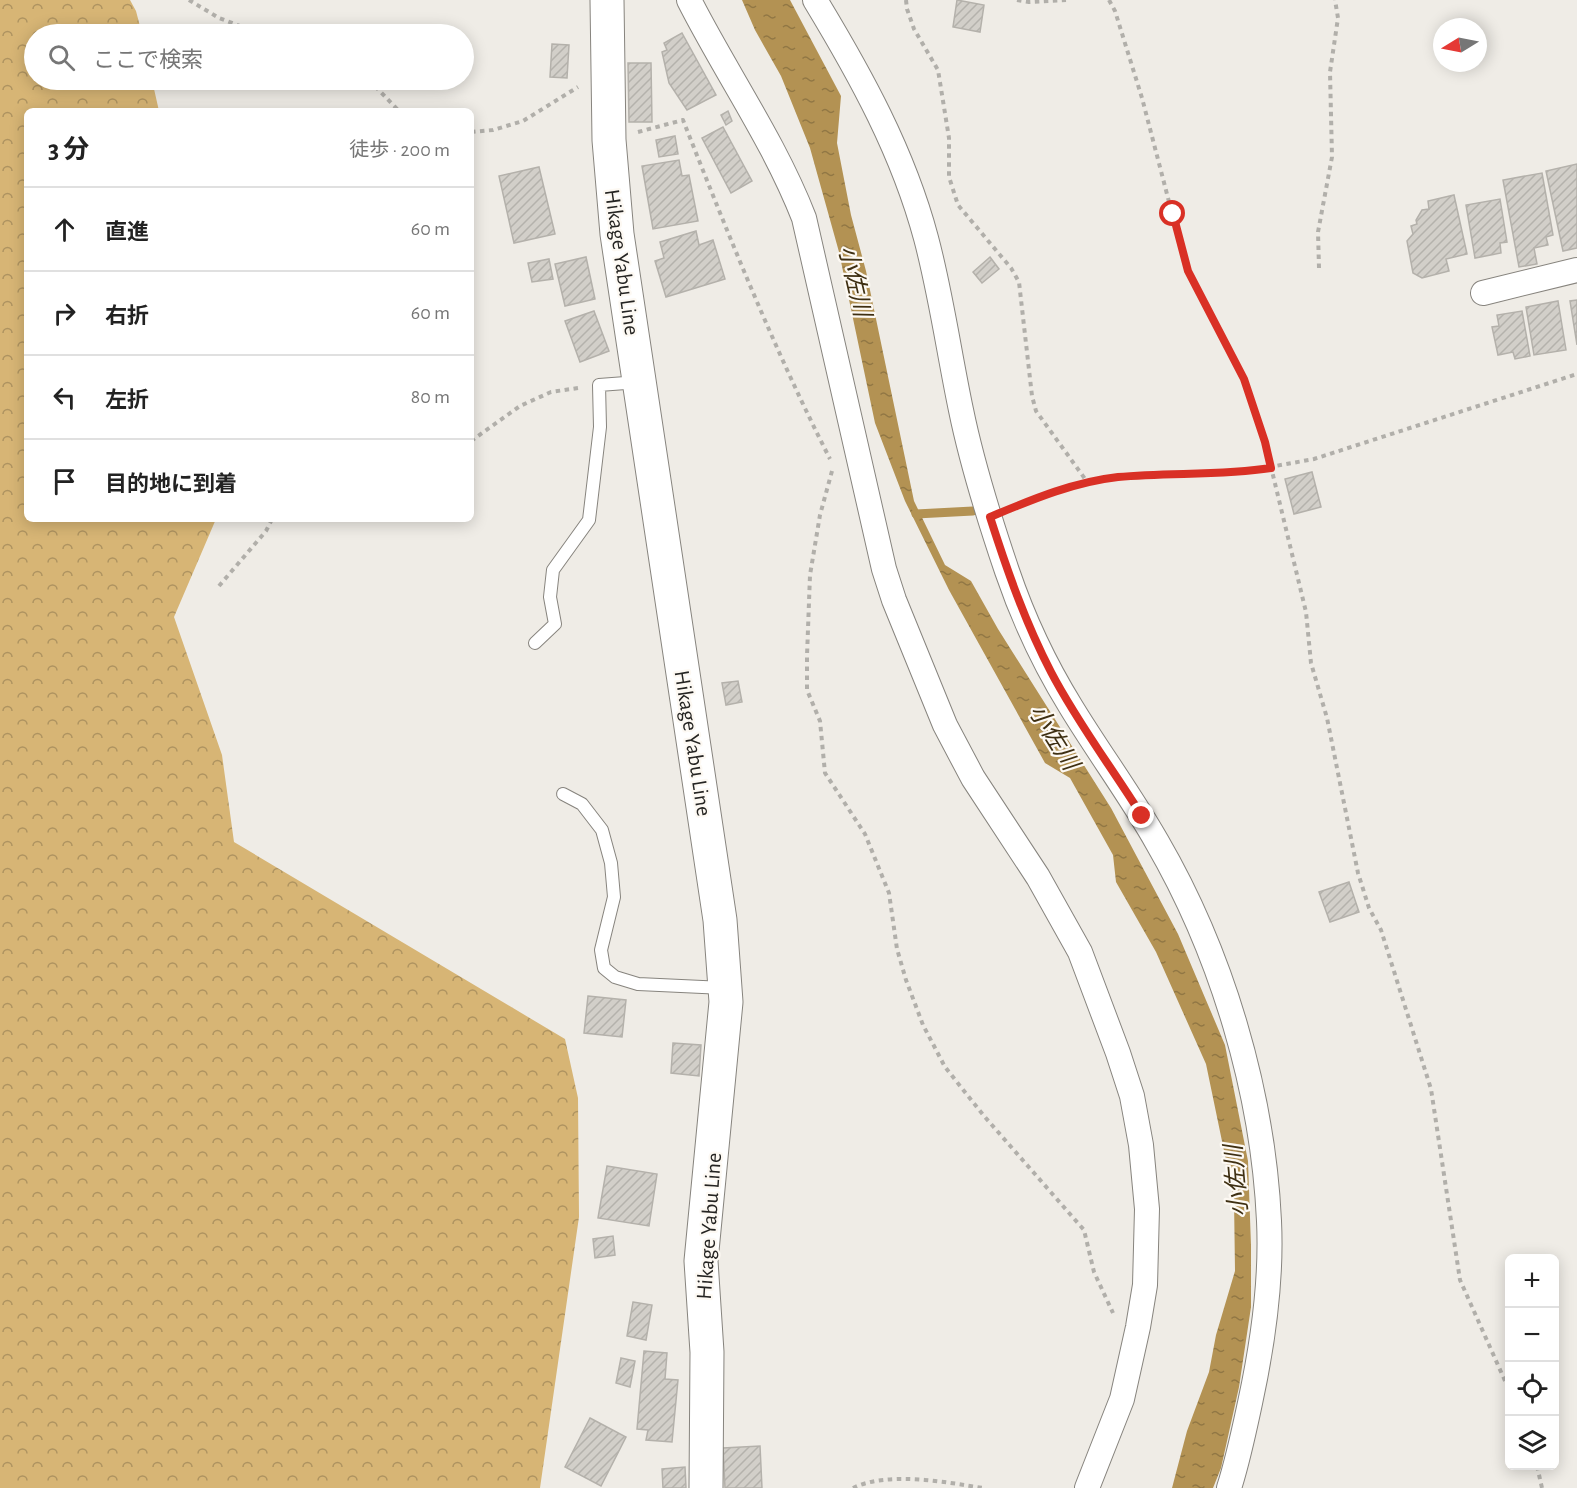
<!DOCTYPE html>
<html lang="ja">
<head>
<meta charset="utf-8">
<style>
  :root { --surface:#fff; --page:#f2f2f2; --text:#222; --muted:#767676; --line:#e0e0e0 }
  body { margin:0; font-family:"Alegreya Sans","Noto Sans JP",sans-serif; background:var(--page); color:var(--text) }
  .controls { position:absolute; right:18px; bottom:18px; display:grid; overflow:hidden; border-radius:9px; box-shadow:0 3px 15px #0003 }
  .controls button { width:54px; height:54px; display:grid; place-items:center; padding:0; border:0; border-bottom:2px solid var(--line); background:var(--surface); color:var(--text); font:30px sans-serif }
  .compass { position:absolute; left:1433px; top:18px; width:54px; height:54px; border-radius:50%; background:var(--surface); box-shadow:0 3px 15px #0003; rotate:260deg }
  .stop { position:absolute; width:18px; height:18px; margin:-14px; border:4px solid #d93025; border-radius:50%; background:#fff }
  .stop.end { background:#d93025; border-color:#fff; box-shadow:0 2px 6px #0008 }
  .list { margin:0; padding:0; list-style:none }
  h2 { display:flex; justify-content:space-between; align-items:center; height:78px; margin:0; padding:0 24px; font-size:26px }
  h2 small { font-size:20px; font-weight:400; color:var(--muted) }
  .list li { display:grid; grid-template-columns:39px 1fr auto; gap:18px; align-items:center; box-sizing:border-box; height:84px; padding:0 24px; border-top:2px solid var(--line) }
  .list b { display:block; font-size:22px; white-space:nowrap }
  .list em { font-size:20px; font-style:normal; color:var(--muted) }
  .icon { flex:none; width:33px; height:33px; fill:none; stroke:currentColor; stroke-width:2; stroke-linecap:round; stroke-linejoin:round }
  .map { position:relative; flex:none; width:1577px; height:1488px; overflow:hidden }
  .search { position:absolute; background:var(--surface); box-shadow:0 3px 15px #0003; left:24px; top:24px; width:450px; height:66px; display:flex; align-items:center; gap:15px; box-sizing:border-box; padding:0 21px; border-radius:33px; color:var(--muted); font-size:22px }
  .panel { position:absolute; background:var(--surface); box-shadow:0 3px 15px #0003; left:24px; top:108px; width:450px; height:414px; border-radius:9px }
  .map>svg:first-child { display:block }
</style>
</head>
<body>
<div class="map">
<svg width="1577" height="1488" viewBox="0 0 1577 1488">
  <defs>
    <pattern id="forest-crowns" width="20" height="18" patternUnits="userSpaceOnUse" patternTransform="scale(1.5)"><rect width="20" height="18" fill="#d7b575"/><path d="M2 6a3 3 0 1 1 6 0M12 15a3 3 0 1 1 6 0" fill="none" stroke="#ae9360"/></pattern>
    <pattern id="water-ripples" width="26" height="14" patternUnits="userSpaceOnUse" patternTransform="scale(1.5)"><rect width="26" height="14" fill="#b39253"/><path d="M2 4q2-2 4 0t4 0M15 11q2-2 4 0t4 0" fill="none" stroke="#917744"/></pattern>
    <pattern id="building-hatch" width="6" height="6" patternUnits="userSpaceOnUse" patternTransform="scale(1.5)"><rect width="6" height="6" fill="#d2cfc9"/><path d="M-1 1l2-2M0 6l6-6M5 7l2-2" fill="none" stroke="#b4b2ac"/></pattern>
  </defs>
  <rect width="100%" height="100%" fill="#efece6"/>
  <path fill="url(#forest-crowns)" d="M0,0H130L136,11L142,34H34V80H152L159,111H27V519H216L174,617L222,755L234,842L565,1039L578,1098L579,1217L540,1488H0Z"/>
  <path fill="url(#water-ripples)" d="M742,0H790L841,96L837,143L851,215L866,271L914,501L945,565L971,581L998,629L1111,808L1178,934L1225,1045L1248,1161L1251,1246V1307L1239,1387L1221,1468L1213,1488H1172L1187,1431L1209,1372L1216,1335L1235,1271L1234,1199L1206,1064L1156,952L1116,882L1113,855L1070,778L1045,763L949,590L905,501L875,423L839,252L810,148L781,76L755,30Z"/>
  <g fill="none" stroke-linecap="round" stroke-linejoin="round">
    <path stroke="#b39253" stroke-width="9" d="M916,514L973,511"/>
  </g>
  <g fill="url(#building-hatch)" stroke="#b4b1ab" stroke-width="1.5">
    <path d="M957,0L984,5L980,32L953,27Z"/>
    <path d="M682,33L716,95L687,110L669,83L662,52L667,50L664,43Z"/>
    <path d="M552,44L569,45L567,78L550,77Z"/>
    <path d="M628,63H651L652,122H629Z"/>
    <path d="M728,111L732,121L726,125L721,115Z"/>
    <path d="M723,127L752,181L731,193L702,138Z"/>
    <path d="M675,136L678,154L659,157L656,140Z"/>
    <path d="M679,160L682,176L689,175L698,221L653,229L642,166Z"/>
    <path d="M1577,164V248L1563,251L1546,171Z"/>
    <path d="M539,167L555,234L514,243L499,176Z"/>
    <path d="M1542,173L1553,235L1546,237L1548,245L1534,248L1537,264L1519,267L1503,180Z"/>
    <path d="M1454,195L1467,254L1446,259L1449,271L1422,278L1413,273L1407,241L1413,234L1411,226L1417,224L1416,220L1422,210L1429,209L1428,201Z"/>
    <path d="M1500,199L1507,242L1500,243L1501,253L1475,258L1466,205Z"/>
    <path d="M696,231L699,245L713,240L725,279L666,297L655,261L664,258L660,242Z"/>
    <path d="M586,257L595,299L565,306L555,264Z"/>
    <path d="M990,257L999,269L982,283L973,272Z"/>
    <path d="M549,259L553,279L532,282L528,263Z"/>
    <path d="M1577,300V345L1570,301Z"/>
    <path d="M1558,301L1566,350L1534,355L1526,307Z"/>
    <path d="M594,311L609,351L580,362L565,321Z"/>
    <path d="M1522,311L1530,356L1515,359L1513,352L1498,355L1492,327L1499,326L1497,315Z"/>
    <path d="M1312,472L1321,507L1294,514L1285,479Z"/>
    <path d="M738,681L742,702L726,705L722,683Z"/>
    <path d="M1349,882L1359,912L1330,922L1319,892Z"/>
    <path d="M588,996L626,1000L622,1037L584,1033Z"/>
    <path d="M673,1043L701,1045L699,1076L671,1073Z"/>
    <path d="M607,1166L657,1174L649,1226L598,1218Z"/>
    <path d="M613,1236L615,1255L595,1258L593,1239Z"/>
    <path d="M633,1302L652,1305L646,1340L627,1336Z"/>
    <path d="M644,1351L667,1353L665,1379L678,1380L672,1442L646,1440L648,1430L637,1429Z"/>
    <path d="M621,1358L635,1361L630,1387L616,1383Z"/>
    <path d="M590,1418L626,1437L601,1486L565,1467Z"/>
    <path d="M760,1446L762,1488H725L723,1448Z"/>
    <path d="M685,1467L686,1488H663L662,1469Z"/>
  </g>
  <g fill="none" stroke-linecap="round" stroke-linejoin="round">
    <g stroke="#87847e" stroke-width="14">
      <g id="service">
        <path d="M535,643L555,624L550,597L553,570L589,520L600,427L599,385L639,382"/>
        <path d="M563,794L582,804L602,830L611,863L614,897L601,950L604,968L615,977L638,984L724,988"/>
      </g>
    </g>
    <g stroke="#87847e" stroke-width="26">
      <g id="minor">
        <path d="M689,0C726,73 774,141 804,218L884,569L894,600L945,725L973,778L1038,877L1080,952L1118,1053L1132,1096L1141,1145L1147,1209L1145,1285L1138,1327L1122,1399L1087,1488"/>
        <path d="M815,0C861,76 903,152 926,238C941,294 949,353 961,410C972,464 989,518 1007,571C1023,618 1045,665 1071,707C1099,753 1131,796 1157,842C1222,954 1263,1092 1269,1221C1272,1282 1263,1343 1250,1403C1244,1431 1238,1460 1229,1488"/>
        <path d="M1483,293L1577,270"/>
      </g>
    </g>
    <g stroke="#87847e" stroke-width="35">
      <path id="secondary" d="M607,0L609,140L617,234L720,920L726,1002L701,1261L707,1352L706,1488"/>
    </g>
    <g stroke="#b1afaa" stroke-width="4" stroke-dasharray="4.5 4.5" stroke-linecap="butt">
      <path d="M189,0L219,18L261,34"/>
      <path d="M906,0L907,9L914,29L938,70L949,138V177L958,205L1011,268L1019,282L1032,396L1036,411L1088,483"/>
      <path d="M1017,0L1029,2L1066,0"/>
      <path d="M1109,0L1115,11L1142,98L1187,271L1244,379L1265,442L1306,612L1311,663L1327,718L1358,873L1369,908L1381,930L1431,1089L1460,1280L1510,1392"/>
      <path d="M369,80L399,111"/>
      <path d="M471,132L493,130L523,121L578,87"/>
      <path d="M638,132L683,120C728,234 774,349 830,459"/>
      <path d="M1319,268L1318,232L1332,157L1330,72L1338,18L1335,0"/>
      <path d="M471,441L520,406L551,392L578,388"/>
      <path d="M832,471L820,515L810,575L807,656V690L820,721L825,773L865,834L889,893L897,949L906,980L923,1025L945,1067L984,1116L1084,1230L1094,1272L1113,1313"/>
      <path d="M1013,508L1045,495L1088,483L1118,477L1237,473L1314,459L1577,374"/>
      <path d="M219,586L266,531L272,519"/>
      <path d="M1537,1466L1542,1488"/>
      <path d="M853,1488C888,1471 945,1482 983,1488"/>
    </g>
    <use href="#service" stroke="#fff" stroke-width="12"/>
    <use href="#minor" stroke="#fff" stroke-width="24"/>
    <use href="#secondary" stroke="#fff" stroke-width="33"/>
  </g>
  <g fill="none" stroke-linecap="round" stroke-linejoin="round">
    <path stroke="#d93025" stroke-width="8" d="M1142,816C1112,768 1077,722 1051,672C1025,622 1007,570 990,517C1031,500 1073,482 1118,477C1169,472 1220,476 1271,468L1265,442L1244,379L1188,271L1173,214"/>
  </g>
  <g text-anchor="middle" stroke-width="4.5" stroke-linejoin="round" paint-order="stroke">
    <g font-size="22" fill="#252422" stroke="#fdf9f3">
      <text transform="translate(623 262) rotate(82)" y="8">Hikage Yabu Line</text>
      <text transform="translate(694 743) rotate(81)" y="8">Hikage Yabu Line</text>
      <text transform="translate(708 1226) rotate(-86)" y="8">Hikage Yabu Line</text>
    </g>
    <g font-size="24" font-style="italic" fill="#3e2f12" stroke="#fdf9f3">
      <text transform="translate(855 281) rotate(77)" y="8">小佐川</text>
      <text transform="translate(1054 737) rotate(58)" y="8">小佐川</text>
      <text transform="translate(1236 1181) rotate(-95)" y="8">小佐川</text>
    </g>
  </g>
</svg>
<div class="controls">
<button>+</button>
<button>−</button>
<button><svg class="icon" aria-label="locate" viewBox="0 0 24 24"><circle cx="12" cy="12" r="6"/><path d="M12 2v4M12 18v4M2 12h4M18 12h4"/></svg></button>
<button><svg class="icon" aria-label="layers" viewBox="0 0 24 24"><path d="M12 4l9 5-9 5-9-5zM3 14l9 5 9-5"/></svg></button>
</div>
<svg class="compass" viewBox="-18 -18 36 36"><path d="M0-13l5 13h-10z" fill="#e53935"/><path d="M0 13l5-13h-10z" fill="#767676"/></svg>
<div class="stop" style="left:1173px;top:214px"></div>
<div class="stop end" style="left:1142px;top:816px"></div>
<div class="search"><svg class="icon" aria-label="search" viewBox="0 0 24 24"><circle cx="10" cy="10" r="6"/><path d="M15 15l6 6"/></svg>ここで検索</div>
<section class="panel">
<h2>3 分<small>徒歩 · 200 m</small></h2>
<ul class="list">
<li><svg class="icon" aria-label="ahead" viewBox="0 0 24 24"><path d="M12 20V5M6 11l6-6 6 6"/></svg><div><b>直進</b></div><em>60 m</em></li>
<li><svg class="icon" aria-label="right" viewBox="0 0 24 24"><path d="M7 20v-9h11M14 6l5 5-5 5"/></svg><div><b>右折</b></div><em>60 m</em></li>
<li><svg class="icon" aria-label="left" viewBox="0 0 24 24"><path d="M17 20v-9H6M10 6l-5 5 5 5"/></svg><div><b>左折</b></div><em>80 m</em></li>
<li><svg class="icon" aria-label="arrive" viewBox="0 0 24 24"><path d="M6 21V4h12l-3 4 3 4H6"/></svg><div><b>目的地に到着</b></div></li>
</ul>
</section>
</div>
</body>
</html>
